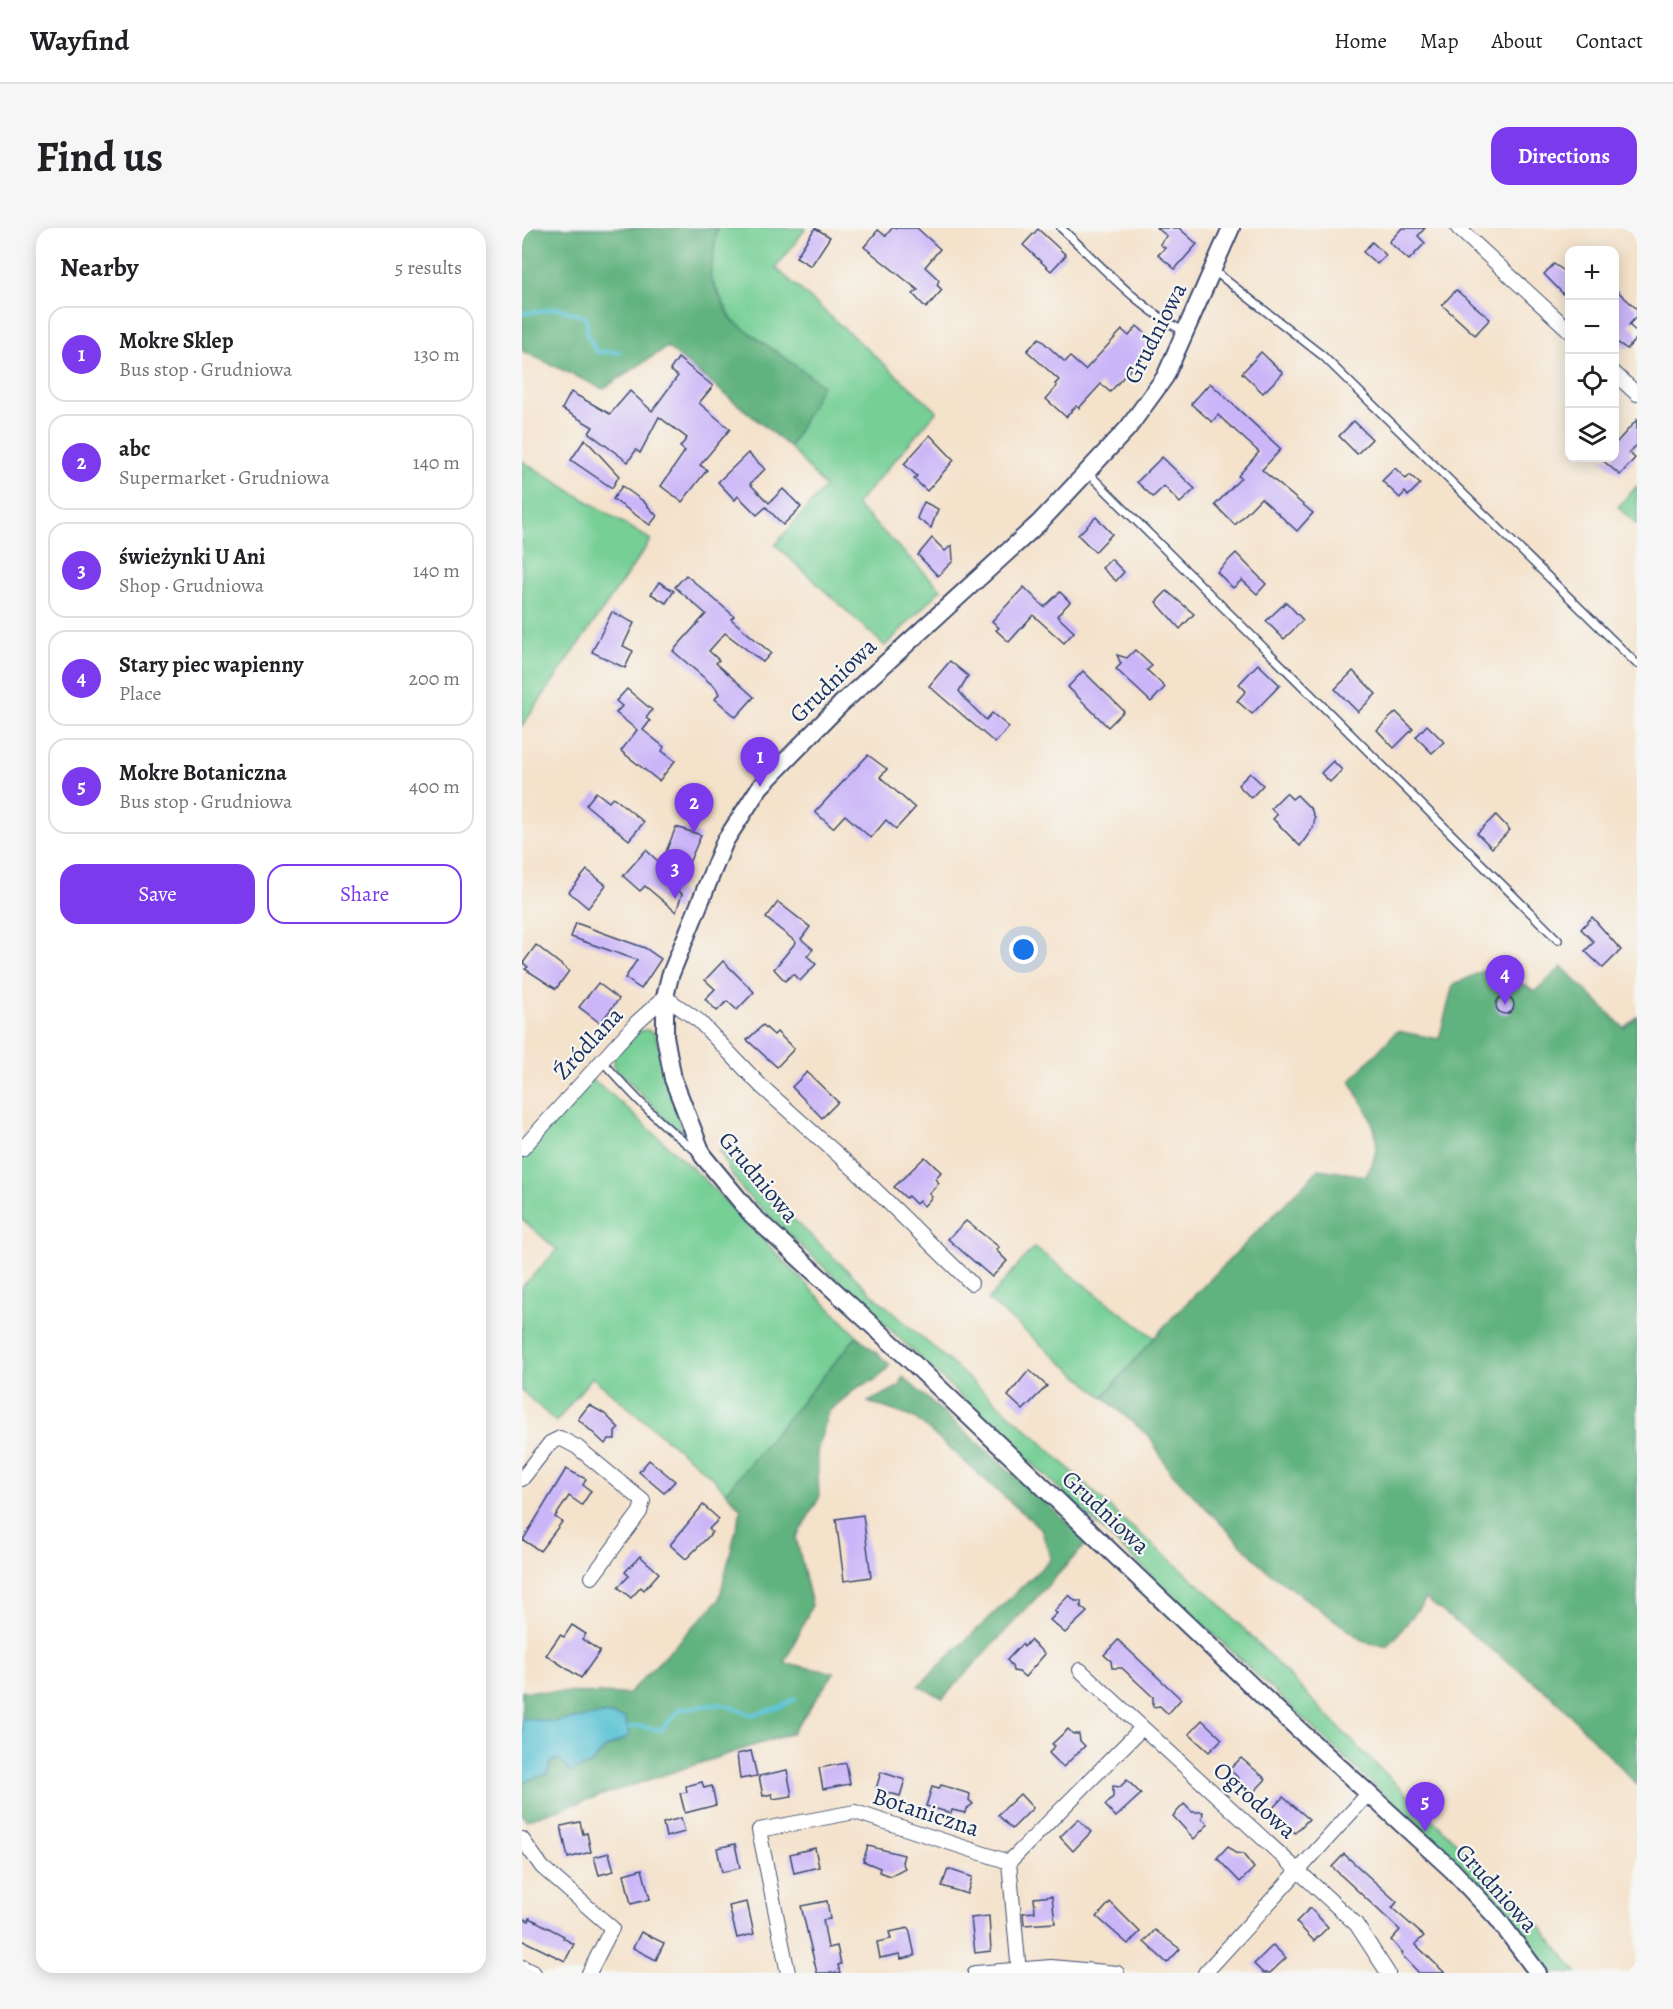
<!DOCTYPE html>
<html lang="en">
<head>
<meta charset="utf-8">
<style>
  :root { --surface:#fff; --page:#f6f6f6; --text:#202124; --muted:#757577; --line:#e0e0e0; --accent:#7c3aed }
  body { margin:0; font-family:Alegreya,serif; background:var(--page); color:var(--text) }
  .controls { position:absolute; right:18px; top:18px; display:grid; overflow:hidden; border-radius:12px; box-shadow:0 3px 15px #0003 }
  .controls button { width:54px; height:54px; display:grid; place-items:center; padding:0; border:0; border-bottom:2px solid var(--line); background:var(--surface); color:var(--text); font:30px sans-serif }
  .you { position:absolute; left:502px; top:722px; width:21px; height:21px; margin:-15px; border:4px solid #fff; border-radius:50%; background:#1a73e8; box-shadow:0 0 0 9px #1a73e833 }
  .badge { display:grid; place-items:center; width:39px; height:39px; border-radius:50%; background:var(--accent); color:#fff; font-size:20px; font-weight:700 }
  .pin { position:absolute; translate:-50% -50px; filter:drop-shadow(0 2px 3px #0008) }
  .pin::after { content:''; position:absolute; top:32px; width:21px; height:18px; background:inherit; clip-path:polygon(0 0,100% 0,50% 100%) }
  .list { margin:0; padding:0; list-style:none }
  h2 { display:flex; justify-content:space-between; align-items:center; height:78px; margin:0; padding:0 24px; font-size:26px }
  h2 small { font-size:20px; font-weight:400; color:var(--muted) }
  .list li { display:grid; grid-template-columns:39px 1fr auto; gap:18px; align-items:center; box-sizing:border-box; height:96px; margin:0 12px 12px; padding:0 12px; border:2px solid var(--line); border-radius:18px }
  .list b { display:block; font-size:22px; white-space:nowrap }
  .list p { margin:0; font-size:20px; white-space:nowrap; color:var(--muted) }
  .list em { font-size:20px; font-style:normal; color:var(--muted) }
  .actions { display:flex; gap:12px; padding:18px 24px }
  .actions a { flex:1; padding:14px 0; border:2px solid var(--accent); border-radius:18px; text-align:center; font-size:21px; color:var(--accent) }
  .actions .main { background:var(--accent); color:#fff }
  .icon { flex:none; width:33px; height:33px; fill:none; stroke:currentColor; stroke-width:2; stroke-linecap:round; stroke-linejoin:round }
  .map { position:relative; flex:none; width:1115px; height:1745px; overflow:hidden; border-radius:18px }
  header { display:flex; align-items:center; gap:36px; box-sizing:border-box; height:84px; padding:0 30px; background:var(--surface); border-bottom:2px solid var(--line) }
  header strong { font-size:28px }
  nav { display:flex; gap:33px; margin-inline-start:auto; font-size:21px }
  .intro { display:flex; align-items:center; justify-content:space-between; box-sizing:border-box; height:144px; padding:0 36px }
  h1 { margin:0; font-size:42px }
  .button { padding:15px 27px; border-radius:18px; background:var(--accent); color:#fff; font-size:21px; font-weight:700 }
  main { display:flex; gap:36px; padding:0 36px }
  aside { flex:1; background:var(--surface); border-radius:18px; box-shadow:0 3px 15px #0003 }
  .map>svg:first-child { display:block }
</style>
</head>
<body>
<header>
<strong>Wayfind</strong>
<nav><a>Home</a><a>Map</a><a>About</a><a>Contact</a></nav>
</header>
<div class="intro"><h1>Find us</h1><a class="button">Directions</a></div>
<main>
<aside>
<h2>Nearby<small>5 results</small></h2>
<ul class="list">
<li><span class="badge">1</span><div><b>Mokre Sklep</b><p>Bus stop · Grudniowa</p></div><em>130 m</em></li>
<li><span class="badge">2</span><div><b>abc</b><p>Supermarket · Grudniowa</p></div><em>140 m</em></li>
<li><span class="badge">3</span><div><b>świeżynki U Ani</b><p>Shop · Grudniowa</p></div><em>140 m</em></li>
<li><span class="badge">4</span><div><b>Stary piec wapienny</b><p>Place</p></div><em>200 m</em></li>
<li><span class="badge">5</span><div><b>Mokre Botaniczna</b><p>Bus stop · Grudniowa</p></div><em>400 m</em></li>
</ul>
<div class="actions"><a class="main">Save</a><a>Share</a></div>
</aside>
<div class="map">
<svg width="1115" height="1745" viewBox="0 0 1115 1745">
  <rect width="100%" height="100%" fill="#f6f6f2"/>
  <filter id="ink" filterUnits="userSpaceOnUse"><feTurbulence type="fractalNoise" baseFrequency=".0167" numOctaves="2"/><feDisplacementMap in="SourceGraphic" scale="12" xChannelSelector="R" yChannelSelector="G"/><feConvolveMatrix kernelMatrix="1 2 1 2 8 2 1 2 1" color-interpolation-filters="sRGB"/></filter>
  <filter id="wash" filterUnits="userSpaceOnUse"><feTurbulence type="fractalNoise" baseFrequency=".008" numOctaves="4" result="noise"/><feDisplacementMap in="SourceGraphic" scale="24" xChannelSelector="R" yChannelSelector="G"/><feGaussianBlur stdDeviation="1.35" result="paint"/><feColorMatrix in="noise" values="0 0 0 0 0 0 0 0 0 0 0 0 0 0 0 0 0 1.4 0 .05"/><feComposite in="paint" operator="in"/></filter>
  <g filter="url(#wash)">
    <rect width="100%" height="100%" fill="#f4e2cb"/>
    <g fill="#76cf95" stroke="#487f7a" stroke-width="1.5">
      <path d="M195,0H284L254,40L415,183L334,277L419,361L363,418L253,317L303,259L268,219L300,157L210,92L188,49Z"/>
      <path d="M0,233L129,312L0,498Z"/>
      <path d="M1115,258V297L1096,279Z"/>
      <path d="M125,802L133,805L163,911L92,839V828L116,803Z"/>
      <path d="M69,851L90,867L182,951L335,1108L204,1264L192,1251L70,1149L34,1194L0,1163V1059L35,1022L0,991V929Z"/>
      <path d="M197,921L357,1072L516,1211L597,1288L687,1365L827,1510L1010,1688L1055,1745H1025L991,1698L889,1592L222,964L207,942Z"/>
      <path d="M512,1019L633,1110L581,1169L466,1072Z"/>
    </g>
    <g fill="#60b27e" stroke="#3e706e" stroke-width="1.5">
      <path d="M0,0H195L188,49L210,92L300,157L268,219L145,119L81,161L0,123Z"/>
      <path d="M969,739L1013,763L1040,739L1102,800L1115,788V1557L1029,1467L904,1371L866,1419L843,1414L744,1342L647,1242L628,1209L581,1169L646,1094L797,941L844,948C867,909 847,888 828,853L875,803L917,811L931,757Z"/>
      <path d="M335,1108L368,1137L355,1151L336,1159L306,1184L295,1224L297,1270L274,1310L290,1377L263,1435L312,1445L270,1505L4,1592L0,1587V1554L25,1546L30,1533L37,1530L43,1536H69L82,1521L107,1508L103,1490L83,1486L32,1494L0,1490V1463L106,1466L197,1372L219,1281L204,1264Z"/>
      <path d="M381,1149L567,1313L421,1470L396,1458L529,1331L519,1301L393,1190L346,1174L378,1158Z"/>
    </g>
    <path fill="#57c1d3" stroke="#397898" stroke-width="1.5" d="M83,1486L103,1490L107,1508L82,1521L69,1536L48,1544L37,1531L30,1533L25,1546L0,1554V1490L32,1494Z"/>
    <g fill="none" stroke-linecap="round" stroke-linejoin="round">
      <g stroke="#57c1d3" stroke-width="4.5">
        <path d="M0,86L36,80L64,90L66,109L75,124H98"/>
        <path d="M107,1500L115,1498L139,1502L158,1481L200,1476L230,1487L258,1479L273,1471"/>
      </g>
    </g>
    <g id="blocks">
      <g fill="#cab5f8">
        <path d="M293,0L308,9L289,38L274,29Z"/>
        <path d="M370,0H395L418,21L403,39L417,52L415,57L420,62L404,80L391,66L396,62L342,19L356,2L364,8Z"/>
        <path d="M635,0H657L675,16L653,41L636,27L643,20L638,16L645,8Z"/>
        <path d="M880,0H903L896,8L903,15L887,32L867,14Z"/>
        <path d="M516,1L544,27L529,43L501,17Z"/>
        <path d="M850,14L864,27L855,36L841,24Z"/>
        <path d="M1032,36L1047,46V72L1022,46Z"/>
        <path d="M1092,60L1115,81V88L1107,97L1115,104V110L1105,121L1092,112Z"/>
        <path d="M934,62L968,91L953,107L920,77Z"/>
        <path d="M615,98L633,114L588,164L579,156L557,180L554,178L544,189L524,171L535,158L533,156L537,152L505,123L517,110L543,134L548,129L563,142L600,102L607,108Z"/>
        <path d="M739,124L761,145L741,165L720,145Z"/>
        <path d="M156,130L191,158L177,175L208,201L178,237L185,242L160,274L139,258L163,223L158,219L165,210L137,189L118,225L114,222L106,234L67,205L71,199L40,181L49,164L88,186L108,163L130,183L156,148L148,142Z"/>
        <path d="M688,155L759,221L740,242L791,285L775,303L739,270L713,297L693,277L719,250L716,248L737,224L696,187L690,194L669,176Z"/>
        <path d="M1115,192V217L1107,225L1113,230L1098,247L1078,230H1092V217Z"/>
        <path d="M832,193L850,211L835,226L817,208Z"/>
        <path d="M408,207L432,232L405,263L392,251L395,248L382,236Z"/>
        <path d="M63,211L97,248L90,260L49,232Z"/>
        <path d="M226,225L243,241L228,256L247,275L261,261L279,279L261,297L244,279L235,287L216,268L213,272L196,254Z"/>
        <path d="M640,229L673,261L658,275L642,258L631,269L615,254Z"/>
        <path d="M873,240L884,251L888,247L898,256L886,268L883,264L878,270L860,253Z"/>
        <path d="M100,258L121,273L135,288L128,297L91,271Z"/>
        <path d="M402,274L416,281L409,300L395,290Z"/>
        <path d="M574,289L590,306L573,324L556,307Z"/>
        <path d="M410,310L423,323L430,317L431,333L416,348L396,327Z"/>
        <path d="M714,325L744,356L735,366L720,352L711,360L695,344Z"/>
        <path d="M589,331L602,344L594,353L580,340Z"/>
        <path d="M164,347L212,388L209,391L249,425L241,434L203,405L187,423L197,432L194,435L232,469L214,489L193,471L197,466L194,460L151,423L184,386L153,359Z"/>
        <path d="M137,354L152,363L144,375L129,366Z"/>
        <path d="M502,359L522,379L538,364L548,374L535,388L552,404L542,415L511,387L487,414L474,402L477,400L470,393Z"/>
        <path d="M645,363L672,386L658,401L634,374Z"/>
        <path d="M764,374L781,392L762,411L744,393Z"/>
        <path d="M90,384L112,395L101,418L111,423L103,440L70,424Z"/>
        <path d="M613,422L630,438L625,442L643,459L629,474L594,441L599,436L595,427L605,430Z"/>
        <path d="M428,433L446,448L437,463L444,472L464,492L470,485L487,499L473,515L407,458Z"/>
        <path d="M736,436L758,457L730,486L715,473L724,463L717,456Z"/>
        <path d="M561,443L602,483L586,499L546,459Z"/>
        <path d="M831,443L854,466L836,484L813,461Z"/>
        <path d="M105,461L130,482L124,490L128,493L121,502L142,519L140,523L153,533L137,553L99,523L115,502L94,485L100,478L94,473Z"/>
        <path d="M874,484L891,501L872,520L855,502Z"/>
        <path d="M905,497L922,514L910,525L894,509Z"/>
        <path d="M346,527L365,541L358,549L393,580L374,601L364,592L349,610L323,587L311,600L293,584Z"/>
        <path d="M811,533L820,542L808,554L799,545Z"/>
        <path d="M728,545L741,557L729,570L716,557Z"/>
        <path d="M74,564L87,574L91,569L122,594L107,612L64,577Z"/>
        <path d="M764,565L770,571L775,567L789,581L793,590L791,600L778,618L751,591L755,587L749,580Z"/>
        <path d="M974,587L988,602L970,620L955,605Z"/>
        <path d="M154,599L179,607L167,635L157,631L142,650L160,666L154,684L123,658L118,663L101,648L124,622L139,636Z"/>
        <path d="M65,642L84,657L66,680L47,664Z"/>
        <path d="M256,674L288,699L279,711L291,721L285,728L294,736L278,753L271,746L263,753L252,741L274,714L244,690Z"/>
        <path d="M1070,689L1099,722L1081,740L1063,723L1072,714L1059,701Z"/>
        <path d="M54,695L123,720L139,731L119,761L103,750L115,732L49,709Z"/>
        <path d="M14,717L47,743L34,761L3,741L6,739L1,735Z"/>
        <path d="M201,733L232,764L215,782L205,773L195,783L183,771L193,761L183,752Z"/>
        <path d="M76,755L97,771L78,795L57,779Z"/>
        <circle cx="983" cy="777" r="9"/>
        <path d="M241,797L252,807L255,804L272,821L255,839L225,812Z"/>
        <path d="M285,844L316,874L300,890L270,859Z"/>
        <path d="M403,929L419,944L413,951L417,955L407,966L410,969L402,978L397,973L394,976L386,968L384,970L372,959Z"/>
        <path d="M444,993L477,1019L474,1022L485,1033L470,1049L426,1011Z"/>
        <path d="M507,1142L525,1158L501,1182L486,1168Z"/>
        <path d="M67,1177L83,1186L97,1200L93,1204V1211H87L83,1216L56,1191Z"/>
        <path d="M127,1232L153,1253L142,1265L117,1244Z"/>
        <path d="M44,1241L64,1251L61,1257L69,1263L60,1277L47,1268L33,1289L40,1294L18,1323L1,1312Z"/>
        <path d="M181,1277L197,1291L187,1301L190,1304L186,1309L164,1331L148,1317Z"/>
        <path d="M341,1287L349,1349L322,1353L314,1291Z"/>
        <path d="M118,1328L137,1345L122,1362L119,1359L109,1370L96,1359L107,1348L103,1344Z"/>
        <path d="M547,1367L553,1373H559V1379L565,1384L543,1405L528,1392L535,1385L532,1383Z"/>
        <path d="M50,1397L64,1406L60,1411L78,1423L59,1450L24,1427L38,1407L42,1409Z"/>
        <path d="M508,1412L523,1426L503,1449L497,1444L491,1443L490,1438L485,1432L500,1416L502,1419Z"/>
        <path d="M596,1412L659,1471L646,1486L638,1478L631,1479V1469L600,1440H590L589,1433L582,1427Z"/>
        <path d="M680,1492L700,1511L687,1524L667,1506Z"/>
        <path d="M546,1501L551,1506H557L558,1513L563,1518L541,1539L527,1525L533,1518L530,1516Z"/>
        <path d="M229,1523L235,1548L218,1551L215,1526Z"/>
        <path d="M719,1530L744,1551L731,1565L724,1558L716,1559V1550L708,1541Z"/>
        <path d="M324,1535L328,1556L301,1561L297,1540Z"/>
        <path d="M265,1542L270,1568L251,1571L250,1566L241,1568L237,1548Z"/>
        <path d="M359,1544L383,1552L378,1568L354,1561Z"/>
        <path d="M605,1552L619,1566L594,1589L583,1577L591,1569V1558L598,1559Z"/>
        <path d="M180,1554L182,1560L190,1558L194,1577L163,1585L158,1565L165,1564L164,1558Z"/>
        <path d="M419,1557L448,1566L447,1572L451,1576L444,1581L443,1585L430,1582L429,1585L404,1578L410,1559L417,1561Z"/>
        <path d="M498,1566L511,1580L490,1601L476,1587Z"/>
        <path d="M761,1569L787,1591L773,1605L766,1598H759V1589L750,1581Z"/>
        <path d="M662,1576L670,1584H681L680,1591L686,1596L672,1611L651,1588Z"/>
        <path d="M159,1590L163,1604L144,1609L141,1595Z"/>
        <path d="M556,1591L569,1604L551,1623L538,1609Z"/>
        <path d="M58,1594L61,1606L65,1605L69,1624L46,1630L39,1598Z"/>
        <path d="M213,1616L218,1640L200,1644L195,1620Z"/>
        <path d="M346,1618L382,1627L380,1634L383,1640L368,1648L357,1644L358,1640L341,1633Z"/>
        <path d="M706,1618L713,1625L721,1626L732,1640L718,1654L695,1630Z"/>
        <path d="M293,1620L297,1639L272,1645L268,1626Z"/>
        <path d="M87,1625L92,1643L77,1647L72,1629Z"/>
        <path d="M822,1626L875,1674L870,1680L902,1708L893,1716L923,1745H897L879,1726L881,1725L869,1712L878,1702L810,1639Z"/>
        <path d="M120,1641L128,1671L109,1676L102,1646Z"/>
        <path d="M426,1641L450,1649L445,1666L420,1658Z"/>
        <path d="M530,1668L533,1695L502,1697L501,1685L513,1684L512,1670Z"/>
        <path d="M305,1673L308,1691L301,1692L306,1720L315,1718L319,1736L316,1737L318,1745H295L279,1678Z"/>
        <path d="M225,1674L232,1706L215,1710L207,1678Z"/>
        <path d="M588,1674L618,1704L606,1716L575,1689Z"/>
        <path d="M788,1680L806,1699L792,1713L774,1694Z"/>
        <path d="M467,1688L469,1723L453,1725L449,1690Z"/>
        <path d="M0,1690L7,1693L8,1690L42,1708L41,1710L52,1716L43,1733L0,1712Z"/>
        <path d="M387,1700L393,1728L379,1731L378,1726L358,1730L355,1714L369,1711L367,1704Z"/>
        <path d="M633,1702L658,1721L645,1735L622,1714Z"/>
        <path d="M119,1704L142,1715L134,1732L111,1720Z"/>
        <path d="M751,1717L764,1730L748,1745H741L732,1736Z"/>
      </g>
    </g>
  </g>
  <g filter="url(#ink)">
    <use href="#blocks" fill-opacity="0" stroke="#3c4a6e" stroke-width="1.5"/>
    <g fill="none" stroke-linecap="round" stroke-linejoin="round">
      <g stroke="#3c4a6e" stroke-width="10">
        <g id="service">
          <path d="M539,0C578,36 616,80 663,104"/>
          <path d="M691,42L801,128L1115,436"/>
          <path d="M566,245L1036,712"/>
          <path d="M80,833C110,866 140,899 177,925"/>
        </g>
      </g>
      <g stroke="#3c4a6e" stroke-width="16">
        <g id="minor">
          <path d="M936,0L1048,103"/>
          <path d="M1092,145L1115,166"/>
          <path d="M0,921L115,794L143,769L177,793L239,858L333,942L449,1055"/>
          <path d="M0,1251L28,1215L38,1210L55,1219L121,1273L118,1284L70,1349"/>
          <path d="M558,1442L834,1696L866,1745"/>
          <path d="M0,1611L20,1639L90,1700L67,1745"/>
          <path d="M487,1634L619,1501"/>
          <path d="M0,1739L12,1745"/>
          <path d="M266,1745L237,1602L333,1584L487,1634L497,1745"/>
          <path d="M453,1745L529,1739L595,1745"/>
          <path d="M683,1745L846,1566"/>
        </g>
      </g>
      <g stroke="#3c4a6e" stroke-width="20">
        <path id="tertiary" d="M709,0L643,149L606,200L517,295L319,476L238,559L203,613L148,748L143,769V808L151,851L181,928L230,987L388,1132L751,1478L930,1642L975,1690L1016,1745"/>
      </g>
      <use href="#service" stroke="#fff" stroke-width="7"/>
      <use href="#minor" stroke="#fff" stroke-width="14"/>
      <use href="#tertiary" stroke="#fff" stroke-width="16"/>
    </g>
  </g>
  <g text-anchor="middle" stroke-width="4.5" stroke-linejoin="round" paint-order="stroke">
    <g font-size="24" fill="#1b2f5e" stroke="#f6f6f2">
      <text transform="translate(633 105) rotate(-63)" y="8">Grudniowa</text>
      <text transform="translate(311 452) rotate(-44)" y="8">Grudniowa</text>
      <text transform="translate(66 815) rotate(-47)" y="8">Źródlana</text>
      <text transform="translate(237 949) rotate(50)" y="8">Grudniowa</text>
      <text transform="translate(584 1284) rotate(43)" y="8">Grudniowa</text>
      <text transform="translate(733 1572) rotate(42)" y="8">Ogrodowa</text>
      <text transform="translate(404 1584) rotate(18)" y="8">Botaniczna</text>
      <text transform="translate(975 1660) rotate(48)" y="8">Grudniowa</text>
    </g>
  </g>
</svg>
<div class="controls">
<button>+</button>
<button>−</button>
<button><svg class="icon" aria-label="locate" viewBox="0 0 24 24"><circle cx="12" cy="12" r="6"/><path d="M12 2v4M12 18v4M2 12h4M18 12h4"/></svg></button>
<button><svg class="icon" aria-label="layers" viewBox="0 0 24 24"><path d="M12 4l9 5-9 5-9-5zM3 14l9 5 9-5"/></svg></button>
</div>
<div class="you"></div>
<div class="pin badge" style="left:238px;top:559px">1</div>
<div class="pin badge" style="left:172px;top:605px">2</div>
<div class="pin badge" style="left:153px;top:671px">3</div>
<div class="pin badge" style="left:983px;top:777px">4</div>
<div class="pin badge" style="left:903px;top:1604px">5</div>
</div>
</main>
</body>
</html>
